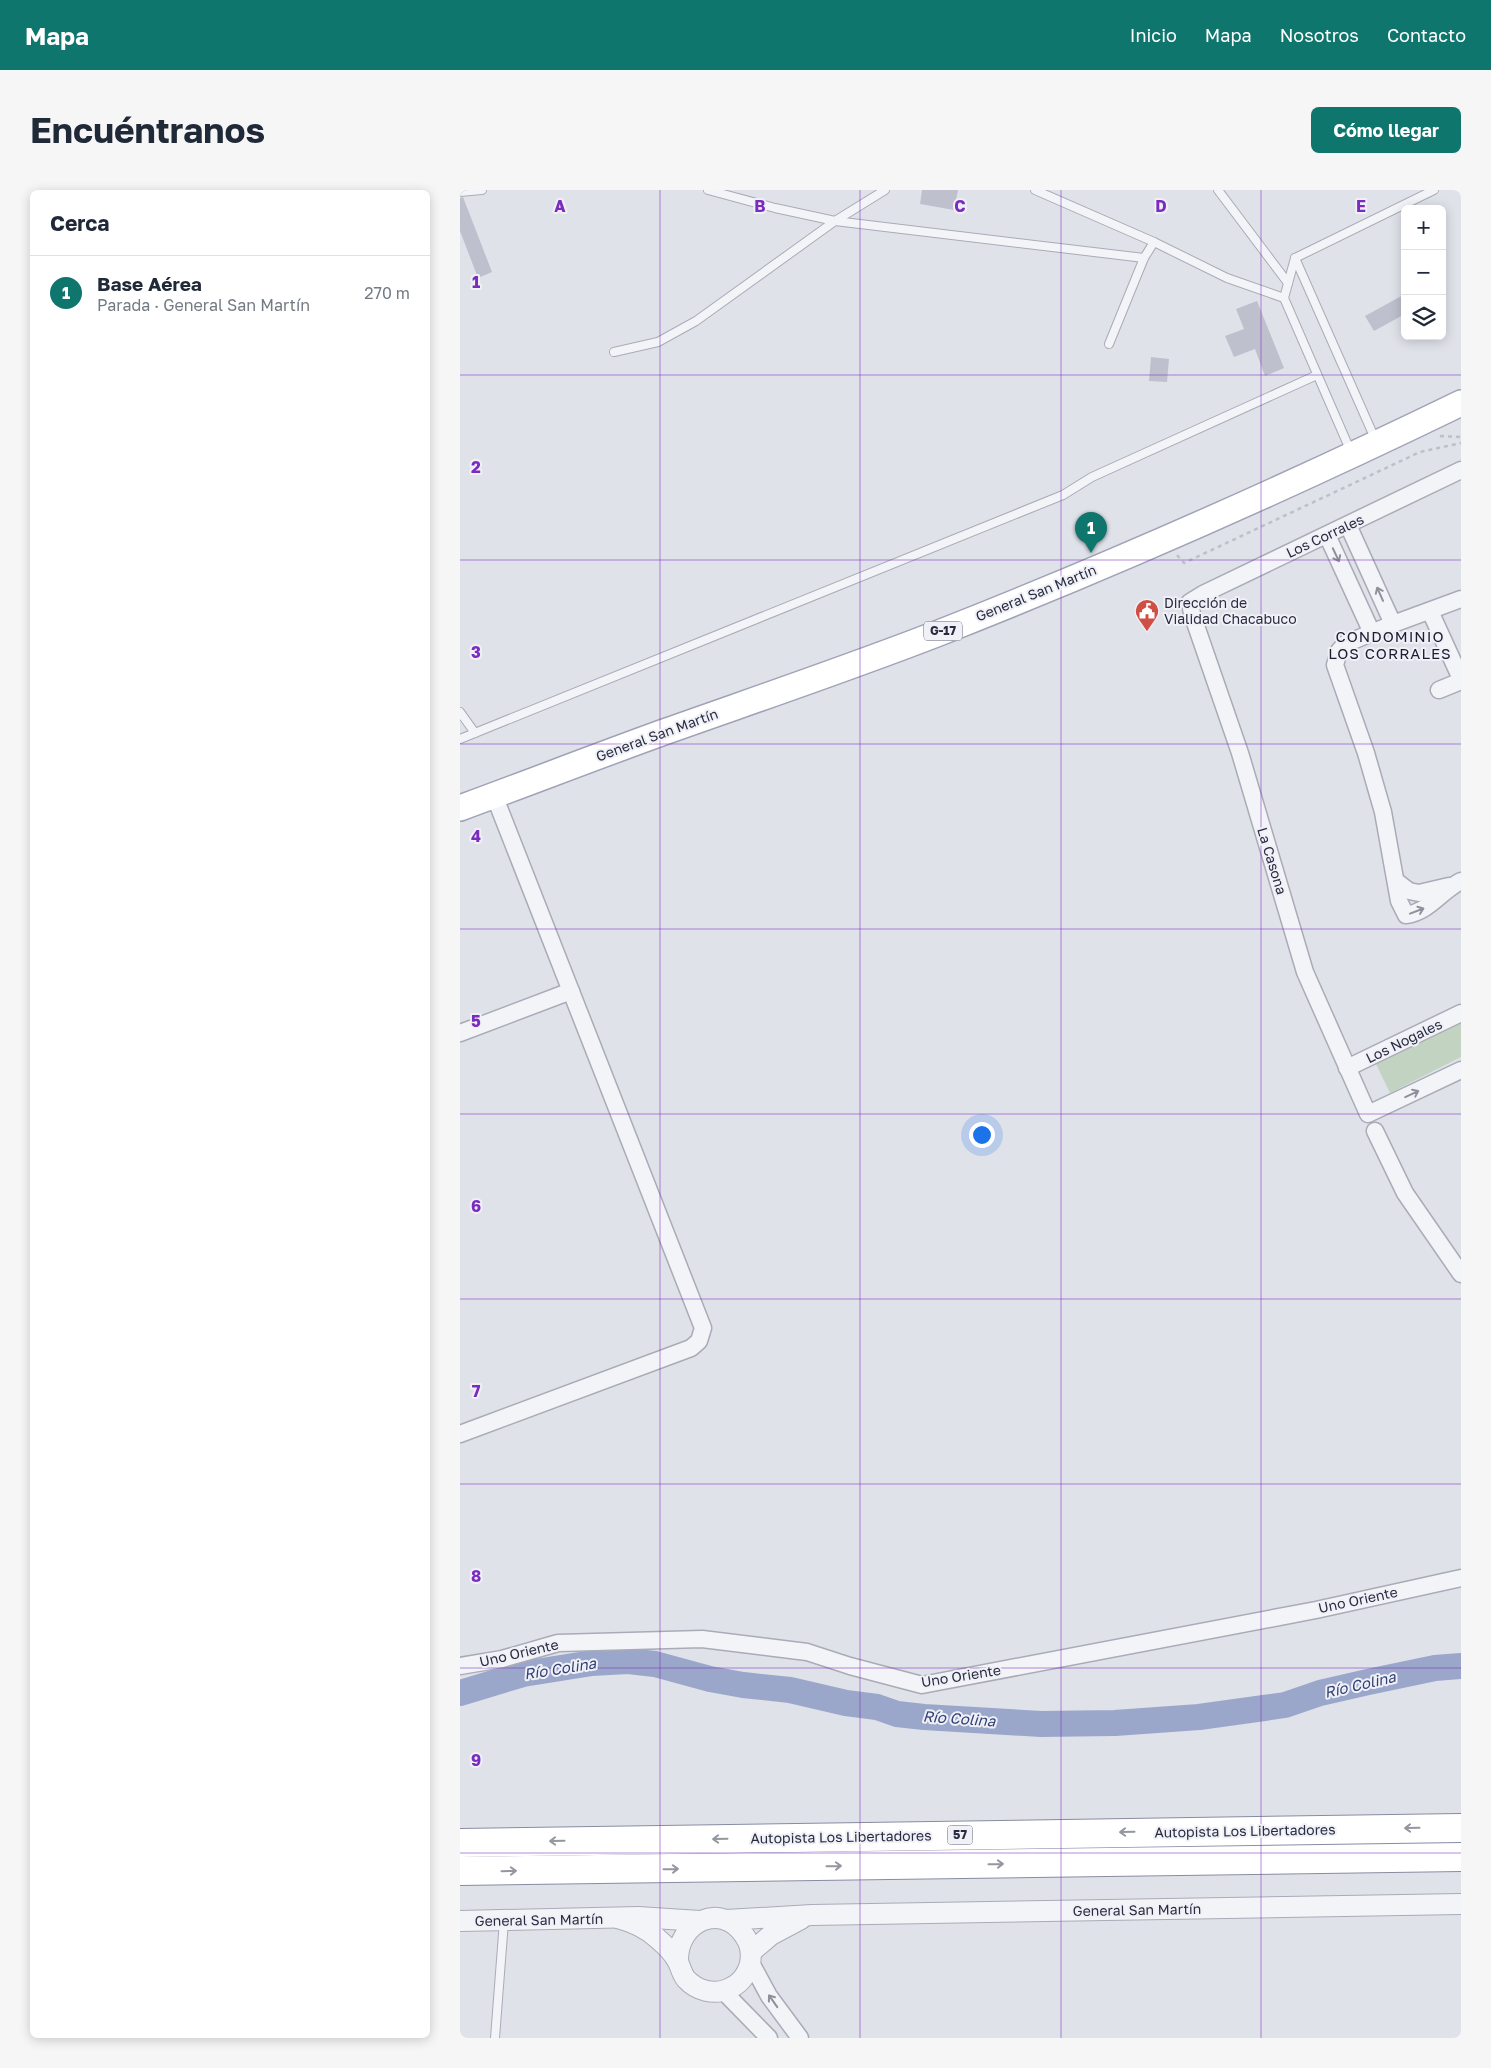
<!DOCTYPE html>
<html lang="es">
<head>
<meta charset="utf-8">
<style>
  :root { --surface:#fff; --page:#f6f6f7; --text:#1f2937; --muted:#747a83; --line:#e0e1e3; --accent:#0f766e }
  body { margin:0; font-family:"Golos Text",sans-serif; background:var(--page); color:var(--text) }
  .controls { position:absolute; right:15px; top:15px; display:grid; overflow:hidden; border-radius:8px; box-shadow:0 2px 12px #0003 }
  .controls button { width:45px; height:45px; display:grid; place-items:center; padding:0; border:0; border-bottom:1px solid var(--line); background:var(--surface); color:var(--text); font:25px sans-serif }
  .you { position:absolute; left:521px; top:944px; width:18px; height:18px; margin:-12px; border:4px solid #fff; border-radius:50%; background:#1a73e8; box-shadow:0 0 0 8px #1a73e833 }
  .badge { display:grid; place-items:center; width:32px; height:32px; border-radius:50%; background:var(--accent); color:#fff; font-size:16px; font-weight:700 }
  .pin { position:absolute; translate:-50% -41px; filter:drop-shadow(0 1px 2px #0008) }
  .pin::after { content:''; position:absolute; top:26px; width:18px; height:15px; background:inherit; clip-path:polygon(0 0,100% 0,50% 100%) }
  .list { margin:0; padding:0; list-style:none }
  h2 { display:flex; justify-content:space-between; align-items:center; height:65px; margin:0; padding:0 20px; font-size:21px }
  h2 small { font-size:16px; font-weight:400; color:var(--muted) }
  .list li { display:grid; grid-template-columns:32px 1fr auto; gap:15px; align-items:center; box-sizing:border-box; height:75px; padding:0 20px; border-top:1px solid var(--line) }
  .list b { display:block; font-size:19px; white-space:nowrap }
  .list p { margin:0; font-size:16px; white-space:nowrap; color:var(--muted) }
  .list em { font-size:16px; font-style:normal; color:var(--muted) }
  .icon { flex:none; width:28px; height:28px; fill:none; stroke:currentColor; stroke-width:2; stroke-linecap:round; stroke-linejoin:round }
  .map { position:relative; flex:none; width:1001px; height:1848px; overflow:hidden; border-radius:8px }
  header { display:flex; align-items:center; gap:30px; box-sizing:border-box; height:70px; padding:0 25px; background:var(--accent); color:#fff }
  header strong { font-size:24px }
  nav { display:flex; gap:28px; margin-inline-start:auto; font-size:18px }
  .intro { display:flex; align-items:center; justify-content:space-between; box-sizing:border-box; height:120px; padding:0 30px }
  h1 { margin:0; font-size:35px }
  .button { padding:12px 22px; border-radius:8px; background:var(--accent); color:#fff; font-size:18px; font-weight:700 }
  main { display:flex; gap:30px; padding:0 30px }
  aside { flex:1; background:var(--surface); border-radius:8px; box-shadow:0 2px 12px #0003 }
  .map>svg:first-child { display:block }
</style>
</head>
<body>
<header>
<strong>Mapa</strong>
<nav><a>Inicio</a><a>Mapa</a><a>Nosotros</a><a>Contacto</a></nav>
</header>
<div class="intro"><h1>Encuéntranos</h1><a class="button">Cómo llegar</a></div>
<main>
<aside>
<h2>Cerca<small></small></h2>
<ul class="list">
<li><span class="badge">1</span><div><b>Base Aérea</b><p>Parada · General San Martín</p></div><em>270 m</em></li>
</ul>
</aside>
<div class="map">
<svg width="1001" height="1848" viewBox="0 0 1001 1848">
  <rect width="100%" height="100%" fill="#e0e2ea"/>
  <path fill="#c2d4c1" d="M1001,833V867L930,903L916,874Z"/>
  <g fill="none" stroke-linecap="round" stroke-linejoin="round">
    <path stroke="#9ba7ca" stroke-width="26" d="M0,1503L63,1484L132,1473L168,1471L195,1474L250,1489L283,1495L330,1500L386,1513L417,1517L437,1524L464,1527L581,1534L655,1533L739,1527L804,1518L825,1515L860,1503L908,1492L975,1478L1001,1476"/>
  </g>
  <g fill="#bec0cd">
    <path d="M462,0H498L494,20L460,14Z"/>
    <path d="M3,7L32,82L18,88L0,41V8Z"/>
    <path d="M945,104V124L914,141L905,126Z"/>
    <path d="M797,111L824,178L805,186L795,159L774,167L765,146L784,139L776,119Z"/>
    <path d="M691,167L709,169L707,192L689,191Z"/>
  </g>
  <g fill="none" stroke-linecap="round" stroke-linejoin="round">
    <g stroke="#a9abb7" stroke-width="10">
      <g id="service">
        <path d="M248,0L315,18L375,31L684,68"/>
        <path d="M575,0L694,52L767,88L824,108"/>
        <path d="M758,0L828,93"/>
        <path d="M0,2L22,0"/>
        <path d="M835,68L916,251"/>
        <path d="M649,154L684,68L694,52"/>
        <path d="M154,162L198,152L236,131L375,31L425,0"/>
        <path d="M891,262L824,108L835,68L974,0"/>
        <path d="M0,522L15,543"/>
        <path d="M0,549L603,305L632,287L857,185"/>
        <path d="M35,1848L44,1731"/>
      </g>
    </g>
    <g stroke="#a9abb7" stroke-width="19">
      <g id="minor">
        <path d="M1001,280L743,404L730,412L732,424L780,563L845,782L908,924L1001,880"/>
        <path d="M888,335L933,434"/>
        <path d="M867,345L912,443"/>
        <path d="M1001,409L933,434L885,454L879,461L875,475L906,563L923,622L939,711L946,725C969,722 981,701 1001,691"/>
        <path d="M970,421L1001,489"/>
        <path d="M979,500L1001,491"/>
        <path d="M936,691L949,701L959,703L989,696"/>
        <path d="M0,843L111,801"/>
        <path d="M887,878L1001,823"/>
        <path d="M915,941L945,1003L1001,1084"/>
        <path d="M0,1244L231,1158L239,1151L243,1138L34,605"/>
        <path d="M0,1476L42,1469L98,1453L242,1449L347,1462L390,1476L462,1495L856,1420L1001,1388"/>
        <path d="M290,1771L309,1806L340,1848"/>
        <path d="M263,1801L309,1848"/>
      </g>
    </g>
    <g stroke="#a9abb7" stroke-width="22">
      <g id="tertiary">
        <path d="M158,1728C173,1732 187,1738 198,1749C205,1755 214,1764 218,1772C221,1778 222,1784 226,1789C237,1801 254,1805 268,1799C279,1795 287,1785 290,1774C292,1764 290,1753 284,1745C261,1711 217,1732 218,1771"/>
        <path d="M266,1730L352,1725L1001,1714"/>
        <path d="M0,1731L178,1727L240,1731"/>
        <path d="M291,1762L311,1745L341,1729"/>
      </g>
    </g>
    <g stroke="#a0a3b6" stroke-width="28">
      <path id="primary" d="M0,618C68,593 135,567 204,542C297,509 392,477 484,441C659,372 832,295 1001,213"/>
    </g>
    <g stroke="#888ca1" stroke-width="30">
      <g id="motorway">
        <path d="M0,1653L1001,1638"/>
        <path d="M0,1681L1001,1667"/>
      </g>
    </g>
    <g stroke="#bec0c8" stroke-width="2.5" stroke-dasharray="4 4" stroke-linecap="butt">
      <path d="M980,246L1001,247"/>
      <path d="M717,365L724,373L960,262L1001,253"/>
    </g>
    <use href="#service" stroke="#f3f4f8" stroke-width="8"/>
    <use href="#minor" stroke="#f3f4f8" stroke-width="16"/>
    <use href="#tertiary" stroke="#f3f4f8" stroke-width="20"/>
    <use href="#primary" stroke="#fff" stroke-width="25"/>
    <use href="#motorway" stroke="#fff" stroke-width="28"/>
  </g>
  <defs><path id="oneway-shaft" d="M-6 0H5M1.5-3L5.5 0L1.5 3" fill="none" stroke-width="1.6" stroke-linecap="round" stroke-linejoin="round" transform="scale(1.25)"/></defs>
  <g stroke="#8e909c">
    <use href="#oneway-shaft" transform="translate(876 365) rotate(65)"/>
    <use href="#oneway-shaft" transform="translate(920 404) rotate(-114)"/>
    <use href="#oneway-shaft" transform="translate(957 721) rotate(-21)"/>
    <use href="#oneway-shaft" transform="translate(952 904) rotate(-25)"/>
    <use href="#oneway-shaft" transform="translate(313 1811) rotate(-125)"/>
  </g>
  <g stroke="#9496a0">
    <use href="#oneway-shaft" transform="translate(952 1638) rotate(179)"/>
    <use href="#oneway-shaft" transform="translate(667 1642) rotate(179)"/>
    <use href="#oneway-shaft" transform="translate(260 1649) rotate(179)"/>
    <use href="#oneway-shaft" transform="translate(97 1651) rotate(179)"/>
    <use href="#oneway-shaft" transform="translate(536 1674) rotate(-1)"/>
    <use href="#oneway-shaft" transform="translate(374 1676) rotate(-1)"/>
    <use href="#oneway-shaft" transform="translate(211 1679) rotate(-1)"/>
    <use href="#oneway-shaft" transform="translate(49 1681) rotate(-1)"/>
  </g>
  <path fill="none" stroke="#7b2cbf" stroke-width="1" stroke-opacity="0.55" d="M200,0V1848M400,0V1848M601,0V1848M801,0V1848M0,185H1001M0,370H1001M0,554H1001M0,739H1001M0,924H1001M0,1109H1001M0,1294H1001M0,1478H1001M0,1663H1001"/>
  <defs>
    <g id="civic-pin" transform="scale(1.25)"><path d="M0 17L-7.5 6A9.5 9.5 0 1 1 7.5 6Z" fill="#d04f44" stroke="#f0f1f7"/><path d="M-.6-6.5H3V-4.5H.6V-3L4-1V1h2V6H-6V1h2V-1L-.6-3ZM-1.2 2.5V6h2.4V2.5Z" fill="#fff"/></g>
  </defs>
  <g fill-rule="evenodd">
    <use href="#civic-pin" x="687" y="421"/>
  </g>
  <g text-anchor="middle" stroke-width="4" stroke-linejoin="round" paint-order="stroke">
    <g fill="#f0f1f7" stroke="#656778" stroke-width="1">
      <rect x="464" y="431.5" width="38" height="19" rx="4"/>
      <rect x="487.5" y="1635.5" width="25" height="19" rx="4"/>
    </g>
    <g font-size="12" font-weight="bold" fill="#292c41">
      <text x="483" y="445">G-17</text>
      <text x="500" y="1649">57</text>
    </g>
    <g font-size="14" fill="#292c41" stroke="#f0f1f7">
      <text transform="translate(865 346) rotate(-25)" y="5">Los Corrales</text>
      <text transform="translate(576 403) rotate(-22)" y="5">General San Martín</text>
      <text transform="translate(197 545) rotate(-20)" y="5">General San Martín</text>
      <text transform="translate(812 671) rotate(73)" y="5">La Casona</text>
      <text transform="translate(944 851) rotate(-26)" y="5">Los Nogales</text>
      <text transform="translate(898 1410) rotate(-12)" y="5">Uno Oriente</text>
      <text transform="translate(59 1463) rotate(-13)" y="5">Uno Oriente</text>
      <text transform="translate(501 1486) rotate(-9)" y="5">Uno Oriente</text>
      <text transform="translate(785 1641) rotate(-1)" y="5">Autopista Los Libertadores</text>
      <text transform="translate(381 1647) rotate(-1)" y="5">Autopista Los Libertadores</text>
      <text transform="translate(677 1720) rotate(-1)" y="5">General San Martín</text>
      <text transform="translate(79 1730) rotate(-1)" y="5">General San Martín</text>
    </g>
    <g font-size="14" fill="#292c41" stroke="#f0f1f7" text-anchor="start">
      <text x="704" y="418">Dirección de<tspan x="704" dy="16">Vialidad Chacabuco</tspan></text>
    </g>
    <g font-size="15" letter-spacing="1" fill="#1b1d32" stroke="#f0f1f7">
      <text x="930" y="452">CONDOMINIO<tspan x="930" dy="17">LOS CORRALES</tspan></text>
    </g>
    <g font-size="15" font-style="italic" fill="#324076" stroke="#f0f1f7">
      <text transform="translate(100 1479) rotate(-9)" y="5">Río Colina</text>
      <text transform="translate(900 1495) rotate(-13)" y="5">Río Colina</text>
      <text transform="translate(499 1529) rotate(4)" y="5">Río Colina</text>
    </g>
  </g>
  <g font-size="16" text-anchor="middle" font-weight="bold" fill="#7b2cbf" stroke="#f0f1f7" stroke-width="4" stroke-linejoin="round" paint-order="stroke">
    <text x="100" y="22">A</text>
    <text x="300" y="22">B</text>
    <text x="500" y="22">C</text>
    <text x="701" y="22">D</text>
    <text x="901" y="22">E</text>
    <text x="16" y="98">1</text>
    <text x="16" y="283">2</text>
    <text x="16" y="468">3</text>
    <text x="16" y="652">4</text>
    <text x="16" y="837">5</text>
    <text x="16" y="1022">6</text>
    <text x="16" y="1207">7</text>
    <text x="16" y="1392">8</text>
    <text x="16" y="1576">9</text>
  </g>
</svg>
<div class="controls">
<button>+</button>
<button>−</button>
<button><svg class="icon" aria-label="layers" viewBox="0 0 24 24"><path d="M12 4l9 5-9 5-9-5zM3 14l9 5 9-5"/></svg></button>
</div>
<div class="you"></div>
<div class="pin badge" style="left:631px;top:363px">1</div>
</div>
</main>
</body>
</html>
